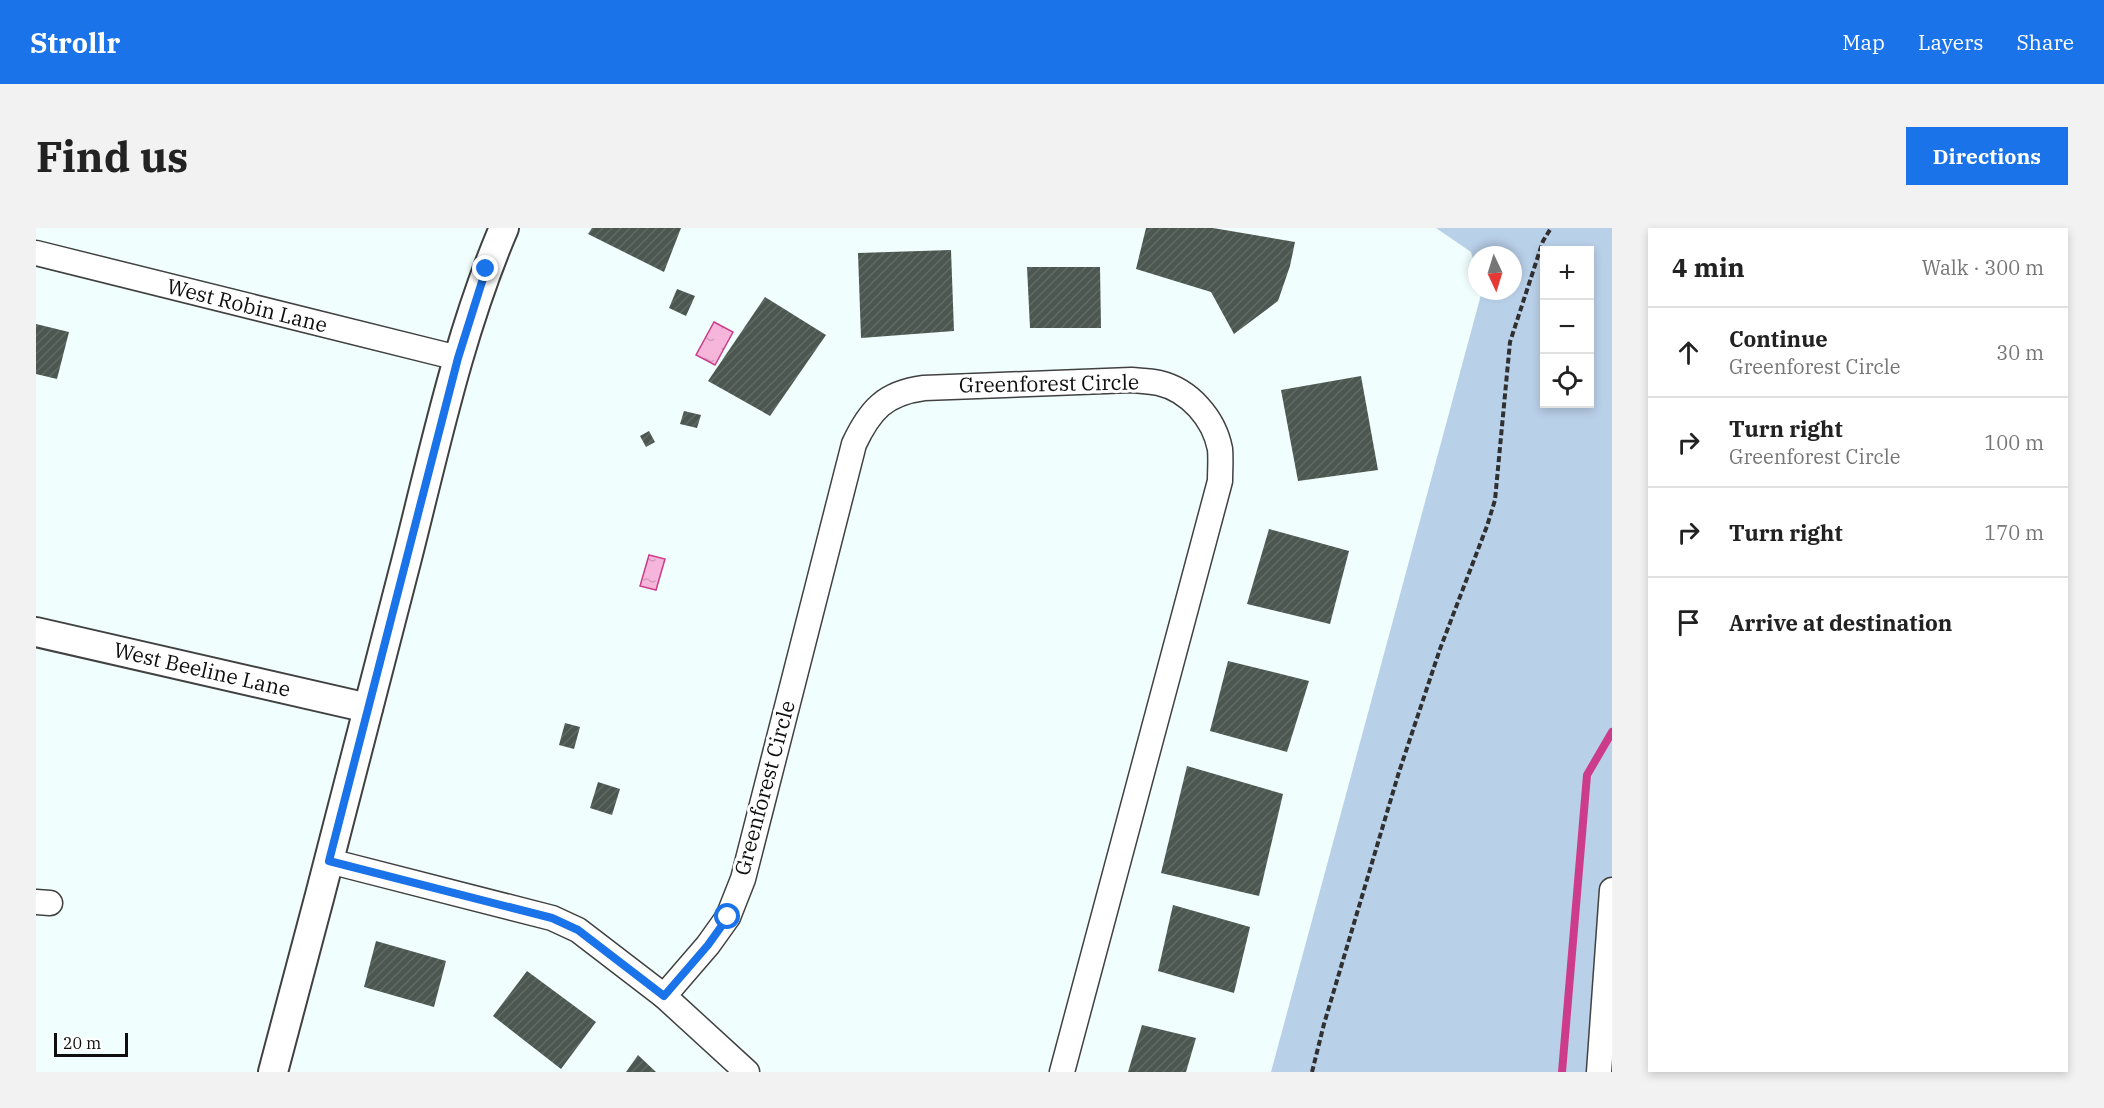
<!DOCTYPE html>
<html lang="en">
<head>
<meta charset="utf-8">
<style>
  :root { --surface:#fff; --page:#f2f2f2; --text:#222; --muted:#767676; --line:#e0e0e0; --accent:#1a73e8 }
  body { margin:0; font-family:"IBM Plex Serif",serif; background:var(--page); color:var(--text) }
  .controls { position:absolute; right:18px; top:18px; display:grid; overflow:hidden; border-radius:0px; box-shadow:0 3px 9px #0003 }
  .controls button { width:54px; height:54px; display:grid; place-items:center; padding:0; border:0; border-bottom:2px solid var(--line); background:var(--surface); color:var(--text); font:30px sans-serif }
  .compass { position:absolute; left:1432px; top:18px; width:54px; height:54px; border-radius:50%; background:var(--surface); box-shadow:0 3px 9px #0003; rotate:176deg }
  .scale { position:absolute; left:18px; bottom:15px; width:74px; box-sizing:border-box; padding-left:6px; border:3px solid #0e0e0e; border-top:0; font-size:16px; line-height:21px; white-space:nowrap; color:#0e0e0e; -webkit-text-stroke:4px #fff; paint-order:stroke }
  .stop { position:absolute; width:18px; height:18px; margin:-14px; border:4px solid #1a73e8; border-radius:50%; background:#fff }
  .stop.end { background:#1a73e8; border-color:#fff; box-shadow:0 2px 6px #0008 }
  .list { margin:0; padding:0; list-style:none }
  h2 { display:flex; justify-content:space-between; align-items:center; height:78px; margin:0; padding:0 24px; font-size:26px }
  h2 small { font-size:20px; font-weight:400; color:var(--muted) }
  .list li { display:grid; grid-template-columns:39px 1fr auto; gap:18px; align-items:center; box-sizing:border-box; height:90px; padding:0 24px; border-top:2px solid var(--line) }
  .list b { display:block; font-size:22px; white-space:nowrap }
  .list p { margin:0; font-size:20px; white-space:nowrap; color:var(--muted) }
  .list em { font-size:20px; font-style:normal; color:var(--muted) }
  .icon { flex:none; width:33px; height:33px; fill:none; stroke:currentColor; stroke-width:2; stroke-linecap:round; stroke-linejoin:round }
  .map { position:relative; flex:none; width:1576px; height:844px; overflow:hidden; border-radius:0px }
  header { display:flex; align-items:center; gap:36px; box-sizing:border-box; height:84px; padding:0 30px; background:var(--accent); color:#fff }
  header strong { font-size:28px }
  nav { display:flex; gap:33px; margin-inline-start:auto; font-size:21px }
  .intro { display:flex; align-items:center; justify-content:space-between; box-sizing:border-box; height:144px; padding:0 36px }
  h1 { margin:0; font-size:42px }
  .button { padding:15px 27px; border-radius:0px; background:var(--accent); color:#fff; font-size:21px; font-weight:700 }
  main { display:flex; gap:36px; padding:0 36px }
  aside { flex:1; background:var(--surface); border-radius:0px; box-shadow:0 3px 9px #0003 }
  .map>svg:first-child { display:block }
</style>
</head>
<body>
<header>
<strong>Strollr</strong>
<nav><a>Map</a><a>Layers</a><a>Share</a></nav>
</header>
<div class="intro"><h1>Find us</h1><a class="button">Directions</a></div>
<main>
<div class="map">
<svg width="1576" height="844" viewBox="0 0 1576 844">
  <defs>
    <pattern id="water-ripples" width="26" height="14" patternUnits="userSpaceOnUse" patternTransform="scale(1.5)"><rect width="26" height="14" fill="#f6b5da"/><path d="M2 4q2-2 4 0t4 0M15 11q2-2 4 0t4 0" fill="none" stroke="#d29aba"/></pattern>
    <pattern id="building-hatch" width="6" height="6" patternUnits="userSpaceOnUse" patternTransform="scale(1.5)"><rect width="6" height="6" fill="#4b5750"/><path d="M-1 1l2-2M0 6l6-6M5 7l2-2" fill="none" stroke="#616a65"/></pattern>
  </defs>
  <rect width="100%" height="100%" fill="#f0fffd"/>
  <path fill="#b9d0e9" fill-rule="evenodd" d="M1400,0H1576V844H1235L1446,63H1477V27H1441V45L1435,24ZM1508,22H1554V176H1508Z"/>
  <g fill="url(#water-ripples)" stroke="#cc3c8b" stroke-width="1.5">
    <path d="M678,94L697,104L679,137L660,127Z"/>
    <path d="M613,327L629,331L620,362L604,358Z"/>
  </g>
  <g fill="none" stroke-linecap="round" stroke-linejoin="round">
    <path stroke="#cc3c8b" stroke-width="8" d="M1526,844L1551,547L1576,504"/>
  </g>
  <g fill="url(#building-hatch)">
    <path d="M556,0H645L628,44L552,6Z"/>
    <path d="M1110,0H1177L1259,14L1254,38L1242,73L1198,106L1175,64L1100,41Z"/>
    <path d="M915,22L918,103L825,110L822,25Z"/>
    <path d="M991,39H1064L1065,100H994Z"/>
    <path d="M641,61L659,68L650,88L633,80Z"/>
    <path d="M729,69L790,107L734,188L672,153Z"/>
    <path d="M0,96L33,104L21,151L0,146Z"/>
    <path d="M1325,148L1342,242L1262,253L1245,162Z"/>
    <path d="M648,183L665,187L661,200L644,196Z"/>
    <path d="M613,203L619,214L610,219L604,208Z"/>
    <path d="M1233,301L1313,323L1294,396L1211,376Z"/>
    <path d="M1192,433L1273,453L1251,524L1174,503Z"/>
    <path d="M529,495L544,499L538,521L523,517Z"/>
    <path d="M1151,538L1247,566L1223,668L1125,645Z"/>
    <path d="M562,554L584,561L576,587L554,580Z"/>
    <path d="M1137,677L1214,699L1198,765L1122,743Z"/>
    <path d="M340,713L410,733L398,779L328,759Z"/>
    <path d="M491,743L560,794L525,841L457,788Z"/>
    <path d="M1106,797L1160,810L1150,844H1092Z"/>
    <path d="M602,827L620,844H590Z"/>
  </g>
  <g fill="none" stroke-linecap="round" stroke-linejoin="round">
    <g stroke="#414141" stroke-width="27">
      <g id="minor">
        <path d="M0,25L422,130"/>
        <path d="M293,633L516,690L542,702L628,768"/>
        <path d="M0,674L14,675"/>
        <path d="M711,844L628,768L672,717L692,689L707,651L818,216C834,182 849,165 888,160L1095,152C1105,153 1114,153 1123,155C1153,162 1178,190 1184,221C1185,231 1184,243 1184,253L1026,844"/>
        <path d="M1563,844L1576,662"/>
      </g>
    </g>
    <g stroke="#414141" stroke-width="32">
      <g id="tertiary">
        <path d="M0,404L332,480"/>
        <path d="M237,844C283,673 327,502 371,330C399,220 423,105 468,0"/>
      </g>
    </g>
    <path stroke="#303030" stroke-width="4" stroke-dasharray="6 3" stroke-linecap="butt" d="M1276,844L1288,796L1363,544L1404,421L1451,298L1459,272L1474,114L1507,13L1515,0"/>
    <use href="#minor" stroke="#fff" stroke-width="24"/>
    <use href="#tertiary" stroke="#fff" stroke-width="28"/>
  </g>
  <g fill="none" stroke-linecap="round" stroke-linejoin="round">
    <path stroke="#1a73e8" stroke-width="8" d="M450,41L422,130L293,633L516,690L542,702L628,768L672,717L692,689"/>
  </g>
  <g text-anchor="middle" stroke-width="6" stroke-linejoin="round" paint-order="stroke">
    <g font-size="21" fill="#0e0e0e" stroke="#fff">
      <text transform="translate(211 78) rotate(14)" y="7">West Robin Lane</text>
      <text transform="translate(1013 156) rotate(-1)" y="7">Greenforest Circle</text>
      <text transform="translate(166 442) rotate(13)" y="7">West Beeline Lane</text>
      <text transform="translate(729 560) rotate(-75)" y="7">Greenforest Circle</text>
    </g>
  </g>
</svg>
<div class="controls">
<button>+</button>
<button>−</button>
<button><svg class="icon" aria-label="locate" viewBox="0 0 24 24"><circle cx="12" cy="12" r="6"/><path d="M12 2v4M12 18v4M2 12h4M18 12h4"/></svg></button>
</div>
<svg class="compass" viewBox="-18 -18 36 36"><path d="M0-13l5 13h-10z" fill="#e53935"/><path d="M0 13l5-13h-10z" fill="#767676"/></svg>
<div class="scale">20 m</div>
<div class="stop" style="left:692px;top:689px"></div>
<div class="stop end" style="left:450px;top:41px"></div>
</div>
<aside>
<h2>4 min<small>Walk · 300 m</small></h2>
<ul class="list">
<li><svg class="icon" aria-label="ahead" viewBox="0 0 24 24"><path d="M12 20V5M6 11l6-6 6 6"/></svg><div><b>Continue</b><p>Greenforest Circle</p></div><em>30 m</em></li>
<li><svg class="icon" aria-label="right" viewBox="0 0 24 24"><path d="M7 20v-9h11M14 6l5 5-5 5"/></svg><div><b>Turn right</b><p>Greenforest Circle</p></div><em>100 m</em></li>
<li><svg class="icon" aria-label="right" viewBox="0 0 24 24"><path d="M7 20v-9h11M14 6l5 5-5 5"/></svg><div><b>Turn right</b></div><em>170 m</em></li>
<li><svg class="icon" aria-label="arrive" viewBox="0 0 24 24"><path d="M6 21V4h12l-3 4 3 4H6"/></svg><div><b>Arrive at destination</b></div></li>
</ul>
</aside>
</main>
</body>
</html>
